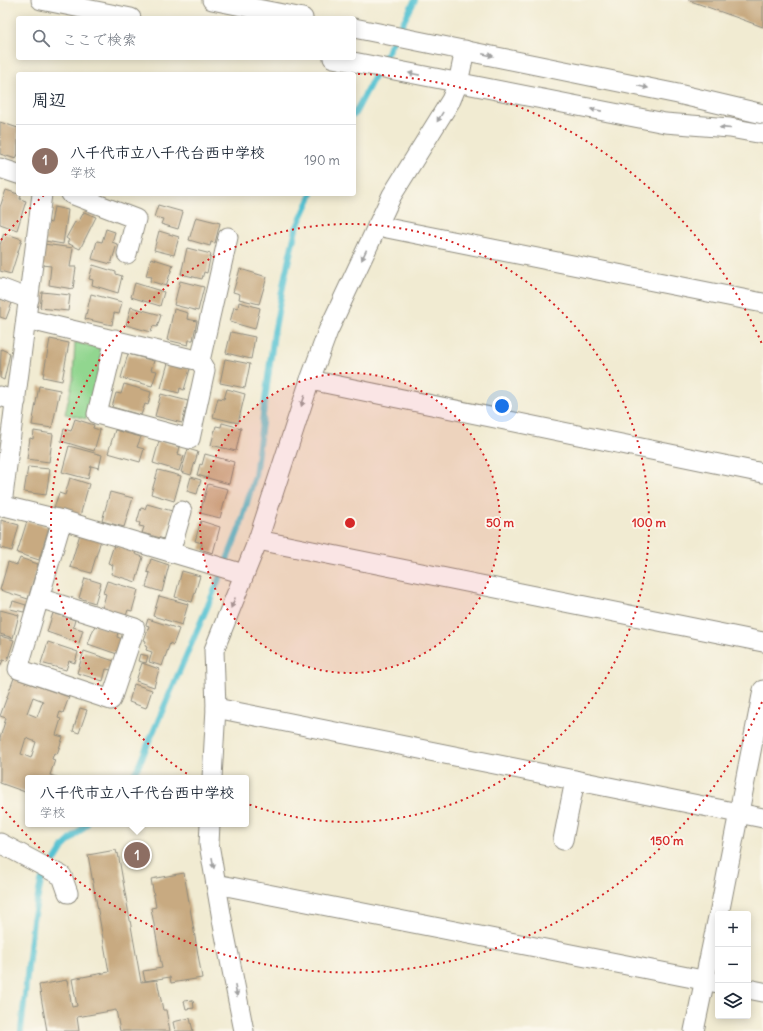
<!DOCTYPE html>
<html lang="ja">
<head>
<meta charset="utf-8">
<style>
  :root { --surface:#fff; --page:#f2f2f3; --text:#1f2937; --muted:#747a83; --line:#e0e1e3; --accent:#2563eb }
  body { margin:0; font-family:Delius,"Klee One",sans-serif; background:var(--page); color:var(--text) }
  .controls { position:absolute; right:12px; bottom:12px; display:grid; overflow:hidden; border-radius:4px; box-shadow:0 2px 10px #0003 }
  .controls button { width:36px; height:36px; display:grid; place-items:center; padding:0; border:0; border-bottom:1px solid var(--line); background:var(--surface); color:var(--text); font:20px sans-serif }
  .you { position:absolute; left:502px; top:406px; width:14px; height:14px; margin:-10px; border:3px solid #fff; border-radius:50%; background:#1a73e8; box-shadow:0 0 0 6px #1a73e833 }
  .badge { display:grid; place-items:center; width:26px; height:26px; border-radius:50%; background:var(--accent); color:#fff; font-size:13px; font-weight:700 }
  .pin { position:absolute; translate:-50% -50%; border:2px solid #fff; box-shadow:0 1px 4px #0006 }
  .popup { position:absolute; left:25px; top:775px; width:224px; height:52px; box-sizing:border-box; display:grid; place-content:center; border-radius:4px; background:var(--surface); filter:drop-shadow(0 1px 3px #0005); font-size:13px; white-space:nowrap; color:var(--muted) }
  .popup b { font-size:15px; color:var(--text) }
  .popup::after { content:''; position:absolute; left:50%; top:100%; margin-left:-8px; border:8px solid transparent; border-top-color:var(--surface) }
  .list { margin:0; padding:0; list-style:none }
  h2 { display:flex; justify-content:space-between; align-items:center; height:52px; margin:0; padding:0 16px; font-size:17px }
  h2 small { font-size:13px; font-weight:400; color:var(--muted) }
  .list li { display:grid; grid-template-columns:26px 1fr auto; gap:12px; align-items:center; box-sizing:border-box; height:72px; padding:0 16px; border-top:1px solid var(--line) }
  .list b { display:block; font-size:15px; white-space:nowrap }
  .list p { margin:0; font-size:13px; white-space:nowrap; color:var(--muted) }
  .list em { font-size:13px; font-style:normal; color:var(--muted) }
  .icon { flex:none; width:22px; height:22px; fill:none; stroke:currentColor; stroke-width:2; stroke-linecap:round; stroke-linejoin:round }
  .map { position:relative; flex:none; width:763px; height:1031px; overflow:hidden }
  .search { position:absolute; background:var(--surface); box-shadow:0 2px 10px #0003; left:16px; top:16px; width:340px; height:44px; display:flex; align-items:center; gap:10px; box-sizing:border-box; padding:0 14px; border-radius:4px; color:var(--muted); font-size:15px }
  .panel { position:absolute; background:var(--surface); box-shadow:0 2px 10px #0003; left:16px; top:72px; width:340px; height:124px; border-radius:4px }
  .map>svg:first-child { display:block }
</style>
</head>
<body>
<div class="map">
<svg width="763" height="1031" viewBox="0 0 763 1031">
  <rect width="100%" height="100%" fill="#fbf7ec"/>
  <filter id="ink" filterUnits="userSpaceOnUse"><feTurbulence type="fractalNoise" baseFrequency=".025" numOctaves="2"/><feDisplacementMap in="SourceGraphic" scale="8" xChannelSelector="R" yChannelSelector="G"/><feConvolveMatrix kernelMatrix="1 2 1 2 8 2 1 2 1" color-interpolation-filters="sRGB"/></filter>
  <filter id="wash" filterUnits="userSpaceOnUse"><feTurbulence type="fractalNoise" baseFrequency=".012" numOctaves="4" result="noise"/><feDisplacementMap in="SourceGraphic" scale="16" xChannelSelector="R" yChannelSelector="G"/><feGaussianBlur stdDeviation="0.9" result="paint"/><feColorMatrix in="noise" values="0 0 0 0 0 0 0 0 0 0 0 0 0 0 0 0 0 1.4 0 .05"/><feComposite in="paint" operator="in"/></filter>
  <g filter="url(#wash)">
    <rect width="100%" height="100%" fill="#f1ebd2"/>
    <path fill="#91d68f" stroke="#5e805d" d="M75,342L100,348L103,352L86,419L65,414L73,379Z"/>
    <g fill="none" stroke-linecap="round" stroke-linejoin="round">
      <g stroke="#57c2d2" stroke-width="6">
        <path d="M354,115L415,0"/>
        <path d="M131,778L138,767L215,589L240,527L255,475L274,333L285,276L296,229L312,194"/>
        <path d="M21,1031L33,920L41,882L64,846L87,824"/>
      </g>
    </g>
    <g id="blocks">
      <g fill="#c8aa81" fill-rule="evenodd">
        <path d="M688,0H763V27Z"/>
        <path d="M0,122L18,128V154L16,159L0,154Z"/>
        <path d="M6,190L21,195L20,199L26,201L17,230L0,224V207Z"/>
        <path d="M158,205L183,212L178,229L161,224L163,219L154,217Z"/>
        <path d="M54,207L68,210L63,244L45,241L48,222L51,223Z"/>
        <path d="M84,212L96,217L80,249L67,243L69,240L66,238L75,222L78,223Z"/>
        <path d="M196,217L220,223L215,243L211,242L210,246L189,240Z"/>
        <path d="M106,229L115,232L112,242L117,244L111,264L92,259L97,241L102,242Z"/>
        <path d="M159,231L179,237L174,255L154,250Z"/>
        <path d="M4,233L22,239L11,274L0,271V245Z"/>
        <path d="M44,244L73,248L70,267H76L73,289L49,285L51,266L41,265Z"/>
        <path d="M187,248L211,254L207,273L204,272L202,279L181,274Z"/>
        <path d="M151,258L173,265L166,286L150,281L152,277L146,276Z"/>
        <path d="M93,265L116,272V274L122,276L118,293L92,285L93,280L89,279Z"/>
        <path d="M240,269L267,277L259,304L239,299L240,294L233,292Z"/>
        <path d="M180,281L204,287L198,311L174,305Z"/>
        <path d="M135,283L164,292L160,306L131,297Z"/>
        <path d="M42,292L70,295L68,311L40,308Z"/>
        <path d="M91,294L122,302L119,314L114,313L112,325L85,319Z"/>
        <path d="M0,299L12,303L6,319L0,317Z"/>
        <path d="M239,302L260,308L255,329L230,322L234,307L238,308Z"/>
        <path d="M131,307L161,315L157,327L153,326L151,332L126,325Z"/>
        <path d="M174,309L188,313L187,319L197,321L193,340H189L188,345L167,340Z"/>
        <path d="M231,332L255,337L251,359L226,353Z"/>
        <path d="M50,339L69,343L62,381L43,377Z"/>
        <path d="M1,349L10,353L4,380L0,378Z"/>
        <path d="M128,354L154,361L151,370L157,371L152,386L121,378Z"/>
        <path d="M225,359L250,364L245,388L220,383Z"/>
        <path d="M168,363L190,369L184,390L180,388L179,393L161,388Z"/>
        <path d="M124,384L151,392L148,405L145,404L141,415L112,407L116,393L121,394Z"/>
        <path d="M39,386L60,390L52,428L32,425Z"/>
        <path d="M227,389L245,394L238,423L213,417L218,398L224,399Z"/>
        <path d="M161,394L188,401L182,423L155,416Z"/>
        <path d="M75,419L94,425L93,428L100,430L94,451L61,441L64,429L71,431Z"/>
        <path d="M222,423L241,428L236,451L211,445L216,426L221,427Z"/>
        <path d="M115,430L141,437L137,447L144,449L140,462L108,453Z"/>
        <path d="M34,431L53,434L49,462L27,459L30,438L33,439Z"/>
        <path d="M159,441L180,447L178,454L184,456L179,471L153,463Z"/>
        <path d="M69,446L102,455L99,468L91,466L88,479L62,472Z"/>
        <path d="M188,449L198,452L191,475L181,472Z"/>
        <path d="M205,454L234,462L229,484L197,475L200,464L202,465Z"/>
        <path d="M28,467L50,469L46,495L24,492Z"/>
        <path d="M158,470L181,476L174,501L151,494Z"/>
        <path d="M191,477L201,480L197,494L187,491Z"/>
        <path d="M70,478L89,484L80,516L54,508L59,493L65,495Z"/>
        <path d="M208,484L228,489L220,518L200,513Z"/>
        <path d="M110,492L133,498L124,527L102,521Z"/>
        <path d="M147,504L172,511L164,539L142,533L144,527L139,526L140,523L137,522L141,508L145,509Z"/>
        <path d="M1,520L19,525L12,551L0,548Z"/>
        <path d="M27,521L49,527L39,560L17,553Z"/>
        <path d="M201,521L220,527L213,553L200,549L202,543L195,541Z"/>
        <path d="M80,534L101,540L91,573L70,567Z"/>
        <path d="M114,545L136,551L135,554L143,557L136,582L111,574L113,565L108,563Z"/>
        <path d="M20,558L38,564L28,599L0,590L8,562L17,565Z"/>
        <path d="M151,559L169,565L162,592L146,587L150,573L147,572Z"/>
        <path d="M182,571L200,576L192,602L175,597Z"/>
        <path d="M85,578L101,583L95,603L79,598Z"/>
        <path d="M107,581L138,590L132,611L128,610L126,616L102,609L106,594L103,593Z"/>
        <path d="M159,596L188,604L182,625L153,616Z"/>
        <path d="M13,601L26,605L24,612L10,609Z"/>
        <path d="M0,610L19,615L13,638L0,634Z"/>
        <path d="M53,613L75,620L73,627L83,630L79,643L47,632Z"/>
        <path d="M148,619L179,629L173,645L170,643L162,666L149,662L152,652L146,650L147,647L145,646L146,641L144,640L149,626L146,625Z"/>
        <path d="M95,625L118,632L117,637L122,639L117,654L88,644Z"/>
        <path d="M0,636L14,640L7,661L3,660L0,667Z"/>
        <path d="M48,642L78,652L75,663L69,661L66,670L41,663Z"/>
        <path d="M84,651L114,661L111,670L106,669L103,681L77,673Z"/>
        <path d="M140,654L148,656L146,663L138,661Z"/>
        <path d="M142,663L159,669L154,687L136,681Z"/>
        <path d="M14,678L69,697L63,713L60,712L58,718L61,719L56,735L63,737L57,754L54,753L52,759L55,760L50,775L60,778H28V793L0,783V738L6,718L0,716ZM33,697L43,701L37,717L27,713ZM26,738L36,742L31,758L21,754Z"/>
        <path d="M134,684L152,690L146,708L129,702Z"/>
        <path d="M80,708L87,710L79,733L73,731Z"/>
        <path d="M116,850L117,854L118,853L141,982L157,980L163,1010H166L170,1031H120L116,1010L77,1017L79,1031H47L39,985L67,980L72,1007L77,1006L72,979L109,972L88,855Z"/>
        <path d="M184,873L202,978L171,983L170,977L145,981L143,971L162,968L151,908L156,907L151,879Z"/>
        <path d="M193,1000L194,1008L186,1009L184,1001Z"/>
        <path d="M190,1018L193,1031H175L173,1022Z"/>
      </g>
    </g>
  </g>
  <g filter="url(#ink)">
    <use href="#blocks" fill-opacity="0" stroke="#8e8b7e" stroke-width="1"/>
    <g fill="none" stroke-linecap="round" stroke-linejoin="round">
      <g stroke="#8e8b7e" stroke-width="21">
        <g id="minor">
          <path d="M41,0L131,18"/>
          <path d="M212,0L303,18"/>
          <path d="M354,28L678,94L763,114"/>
          <path d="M333,58L665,123L730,128L763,134"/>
          <path d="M0,168L18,174"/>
          <path d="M71,194L136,219L127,254"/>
          <path d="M377,226L763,303"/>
          <path d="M0,288L29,299"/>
          <path d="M26,319L200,361"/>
          <path d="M115,339L97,414L190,439L205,370L200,361L228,237"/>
          <path d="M310,380L763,473"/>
          <path d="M0,396L16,401"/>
          <path d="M0,505L62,520L244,574"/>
          <path d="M0,507L2,504L42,194"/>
          <path d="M258,540L763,642"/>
          <path d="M170,552L182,511"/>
          <path d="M39,598L135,628L111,700L18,669L62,520"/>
          <path d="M216,708L763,818"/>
          <path d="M212,778L216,708L214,650L258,540L310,380L328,331L392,195L451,100L458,83L465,50"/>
          <path d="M210,824L209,844L223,925L244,1031"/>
          <path d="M563,840L575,780"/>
          <path d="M0,843L62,876L68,893"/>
          <path d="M216,884L718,983"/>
          <path d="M719,914L763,690"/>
          <path d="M748,989L763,992"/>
          <path d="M694,1031L718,917"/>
        </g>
      </g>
      <use href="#minor" stroke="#fff" stroke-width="19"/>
    </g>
    <defs><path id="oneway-solid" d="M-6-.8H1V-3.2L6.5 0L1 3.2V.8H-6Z"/></defs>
    <g fill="#a0a0a0">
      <use href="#oneway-solid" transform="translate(488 55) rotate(12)"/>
      <use href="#oneway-solid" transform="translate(414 74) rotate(-169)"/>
      <use href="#oneway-solid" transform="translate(643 87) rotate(12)"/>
      <use href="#oneway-solid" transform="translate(596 110) rotate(-169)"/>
      <use href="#oneway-solid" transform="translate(440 117) rotate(121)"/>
      <use href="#oneway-solid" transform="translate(725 128) rotate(-175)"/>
      <use href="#oneway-solid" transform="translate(364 255) rotate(115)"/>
      <use href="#oneway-solid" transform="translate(303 401) rotate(108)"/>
      <use href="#oneway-solid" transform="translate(233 603) rotate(112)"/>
      <use href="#oneway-solid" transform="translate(213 863) rotate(80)"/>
      <use href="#oneway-solid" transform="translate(236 991) rotate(79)"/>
    </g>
  </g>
  <circle cx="350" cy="523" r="150" fill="#d62828" fill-opacity=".12"/>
  <g fill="none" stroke="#d62828" stroke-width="2" stroke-dasharray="2 4">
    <circle cx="350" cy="523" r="150"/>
    <circle cx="350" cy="523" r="299"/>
    <path d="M762 702A449 449 0 0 1 1 806M1 240A449 449 0 0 1 44 195M358 74A449 449 0 0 1 762 344"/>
  </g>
  <circle cx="350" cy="523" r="6" fill="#d62828" stroke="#fbf7ec" stroke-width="2"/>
  <g font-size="12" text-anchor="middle" font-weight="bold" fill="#d62828" stroke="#fbf7ec" stroke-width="4" stroke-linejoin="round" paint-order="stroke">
    <text x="500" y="527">50 m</text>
    <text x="649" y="527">100 m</text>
    <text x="667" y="845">150 m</text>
  </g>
</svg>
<div class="controls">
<button>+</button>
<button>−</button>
<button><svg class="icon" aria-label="layers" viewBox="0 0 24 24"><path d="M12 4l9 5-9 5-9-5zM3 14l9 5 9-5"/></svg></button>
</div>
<div class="you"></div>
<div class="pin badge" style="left:137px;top:855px;background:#8d6e63">1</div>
<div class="popup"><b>八千代市立八千代台西中学校</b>学校</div>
<div class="search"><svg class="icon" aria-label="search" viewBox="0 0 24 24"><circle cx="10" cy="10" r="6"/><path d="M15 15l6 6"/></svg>ここで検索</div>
<section class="panel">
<h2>周辺<small></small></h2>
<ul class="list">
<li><span class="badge" style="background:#8d6e63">1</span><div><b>八千代市立八千代台西中学校</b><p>学校</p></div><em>190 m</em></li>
</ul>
</section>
</div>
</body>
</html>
